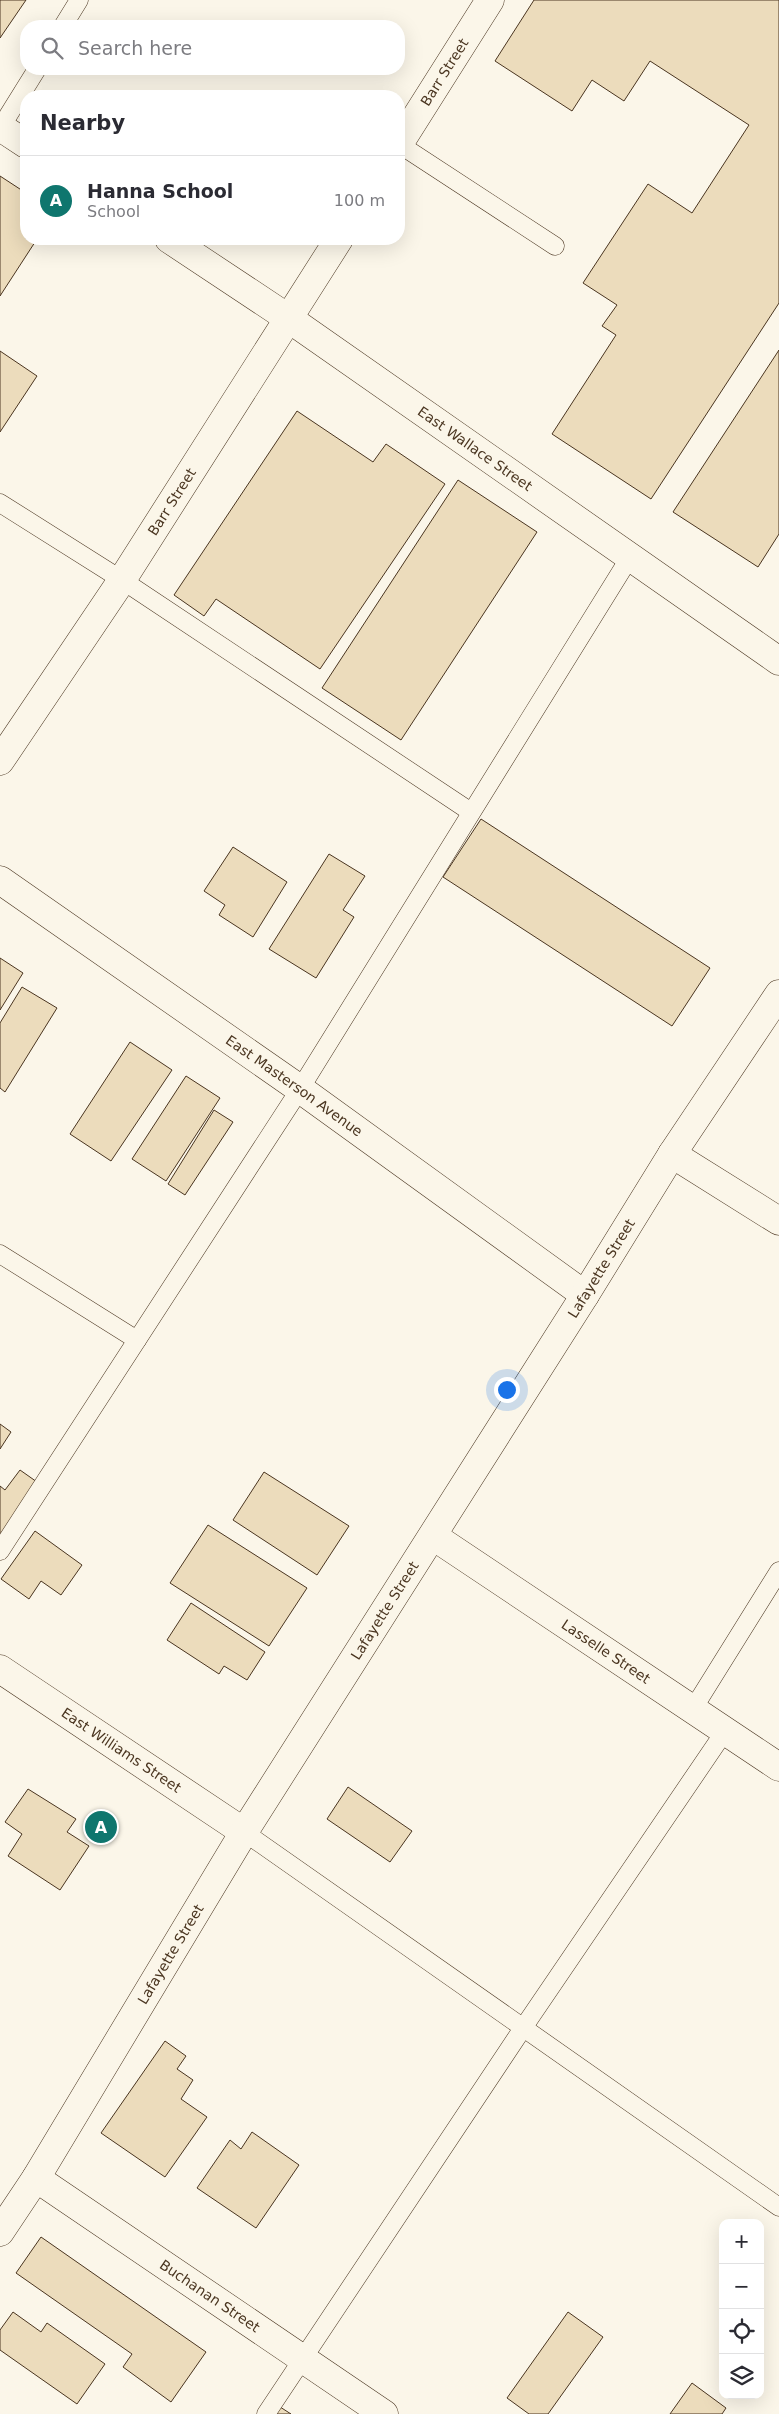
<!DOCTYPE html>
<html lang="en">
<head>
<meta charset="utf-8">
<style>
  :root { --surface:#fff; --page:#f2f2f3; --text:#2b2b33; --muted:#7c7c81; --line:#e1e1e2; --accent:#0f766e }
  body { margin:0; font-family:"DejaVu Sans",sans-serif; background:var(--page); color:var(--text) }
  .controls { position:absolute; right:15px; bottom:15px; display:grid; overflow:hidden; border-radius:10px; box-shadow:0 5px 20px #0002 }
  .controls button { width:45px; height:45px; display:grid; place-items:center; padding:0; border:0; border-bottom:1px solid var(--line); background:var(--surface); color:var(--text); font:25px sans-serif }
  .you { position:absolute; left:506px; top:1389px; width:18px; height:18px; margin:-12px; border:4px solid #fff; border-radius:50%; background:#1a73e8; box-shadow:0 0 0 8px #1a73e833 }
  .badge { display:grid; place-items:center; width:32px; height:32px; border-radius:50%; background:var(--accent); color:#fff; font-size:16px; font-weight:700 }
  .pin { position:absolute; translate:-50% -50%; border:2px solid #fff; box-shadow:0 1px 5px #0006 }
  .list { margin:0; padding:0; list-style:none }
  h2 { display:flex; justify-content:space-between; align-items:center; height:65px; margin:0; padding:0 20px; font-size:21px }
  h2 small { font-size:16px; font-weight:400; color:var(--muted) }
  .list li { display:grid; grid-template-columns:32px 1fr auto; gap:15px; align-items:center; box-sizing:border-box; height:90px; padding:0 20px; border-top:1px solid var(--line) }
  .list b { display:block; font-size:19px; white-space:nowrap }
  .list p { margin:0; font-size:16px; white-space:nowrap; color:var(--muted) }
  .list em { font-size:16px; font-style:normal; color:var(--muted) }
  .icon { flex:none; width:28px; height:28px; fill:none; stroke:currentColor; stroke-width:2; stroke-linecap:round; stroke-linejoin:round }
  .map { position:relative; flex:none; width:779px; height:2414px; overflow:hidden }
  .search { position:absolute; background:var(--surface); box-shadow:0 5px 20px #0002; left:20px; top:20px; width:385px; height:55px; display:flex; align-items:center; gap:12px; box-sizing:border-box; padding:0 18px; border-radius:20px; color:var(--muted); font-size:19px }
  .panel { position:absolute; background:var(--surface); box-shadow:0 5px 20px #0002; left:20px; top:90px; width:385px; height:155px; border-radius:20px }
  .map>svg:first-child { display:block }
</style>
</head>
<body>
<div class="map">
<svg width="779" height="2414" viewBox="0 0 779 2414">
  <rect width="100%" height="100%" fill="#fbf6e9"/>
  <g fill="#ecdcbc" stroke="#4a3520">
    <path d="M0,0H26L0,38Z"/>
    <path d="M534,0H779V303L651,499L552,434L616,335L602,326L617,305L583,283L648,184L692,213L749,125L650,61L624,101L592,80L572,111L495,61Z"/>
    <path d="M0,176L26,193V239H37L0,296Z"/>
    <path d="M779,350V534L758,567L673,512Z"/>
    <path d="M0,351L37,376L0,432Z"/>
    <path d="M297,411L373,462L386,444L445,484L320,669L216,599L204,616L174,595Z"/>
    <path d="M458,480L537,532L401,740L322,688Z"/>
    <path d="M481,819L710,968L672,1026L443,877Z"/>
    <path d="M233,847L287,882L253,937L219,915L225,905L204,891Z"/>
    <path d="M329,854L365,876L343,910L354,917L316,978L269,949Z"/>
    <path d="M0,958L23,973L0,1010Z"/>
    <path d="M22,987L57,1008L5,1092L0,1088V1023Z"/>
    <path d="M130,1042L172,1070L111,1161L70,1134Z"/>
    <path d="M186,1076L220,1098L166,1181L132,1159Z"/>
    <path d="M214,1110L233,1122L185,1195L168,1184Z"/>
    <path d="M0,1424L11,1432L0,1449Z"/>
    <path d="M20,1470L37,1482L0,1536V1486L5,1490Z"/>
    <path d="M264,1472L349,1526L317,1575L233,1520Z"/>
    <path d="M208,1525L307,1588L269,1646L170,1583Z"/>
    <path d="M35,1531L82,1565L61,1595L41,1581L29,1599L1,1579Z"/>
    <path d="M191,1603L265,1652L247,1680L224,1666L219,1674L167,1640Z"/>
    <path d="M348,1787L412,1831L390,1862L327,1819Z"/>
    <path d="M28,1789L76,1819L67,1832L89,1846L60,1890L8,1856L22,1834L5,1822Z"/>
    <path d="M165,2041L186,2056L177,2069L193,2080L181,2099L207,2117L165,2177L101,2133Z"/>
    <path d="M252,2132L299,2165L256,2228L197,2188L230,2140L241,2149Z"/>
    <path d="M41,2237L206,2352L171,2402L123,2367L132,2354L16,2273Z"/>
    <path d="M13,2312L41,2332L47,2323L105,2364L77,2404L0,2350V2330Z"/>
    <path d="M568,2312L603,2337L548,2414H529L507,2398Z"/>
    <path d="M692,2383L726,2408L722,2414H670Z"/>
    <path d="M277,2405L291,2414H272Z"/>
  </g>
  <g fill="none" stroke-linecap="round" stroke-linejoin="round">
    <g stroke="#4a3520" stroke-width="19">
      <g id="service">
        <path d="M63,26L79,0"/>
        <path d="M1,127L37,69"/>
        <path d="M399,144L555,246"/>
        <path d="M0,503L122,580L471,812"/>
        <path d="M0,1254L137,1340"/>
        <path d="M0,1551L300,1089L630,557"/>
        <path d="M693,1709L779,1571"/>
        <path d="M244,1832L779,2207"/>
        <path d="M266,2414L523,2028L725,1731"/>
      </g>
    </g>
    <g stroke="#4a3520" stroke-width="29">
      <g id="minor">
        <path d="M0,127L26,144"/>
        <path id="s1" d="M399,144L490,0"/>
        <path id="s2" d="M169,239L288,318L779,661"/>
        <path id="s3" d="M0,761L122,580L339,239"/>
        <path id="s4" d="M0,880L300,1089L585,1295"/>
        <path d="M672,1154L779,1221"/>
        <path id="s5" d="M433,1536L779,1767"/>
        <path id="s6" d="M0,1669L244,1832"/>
        <path id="s7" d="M36,2178L384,2414"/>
      </g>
    </g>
    <g stroke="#4a3520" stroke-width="29">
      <g id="trunk">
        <path id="s8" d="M0,2232L36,2178L244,1832L585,1295L672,1154L779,994"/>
      </g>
    </g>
    <use href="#service" stroke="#fbf6e9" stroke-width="18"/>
    <use href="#minor" stroke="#fbf6e9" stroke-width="28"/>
    <use href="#trunk" stroke="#fbf6e9" stroke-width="28"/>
  </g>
  <g text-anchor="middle" stroke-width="4" stroke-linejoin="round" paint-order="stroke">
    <g font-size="14" fill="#4a3520" stroke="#fbf6e9">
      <text dy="5" stroke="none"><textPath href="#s1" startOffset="85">Barr Street</textPath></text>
      <text dy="5" stroke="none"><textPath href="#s2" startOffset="371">East Wallace Street</textPath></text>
      <text dy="5" stroke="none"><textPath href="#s3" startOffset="311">Barr Street</textPath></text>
      <text dy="5" stroke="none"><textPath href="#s4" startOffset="359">East Masterson Avenue</textPath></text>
      <text dy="5" stroke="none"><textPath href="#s8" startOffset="1136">Lafayette Street</textPath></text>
      <text dy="5" stroke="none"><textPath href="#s8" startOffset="731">Lafayette Street</textPath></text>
      <text dy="5" stroke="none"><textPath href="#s5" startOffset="208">Lasselle Street</textPath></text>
      <text dy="5" stroke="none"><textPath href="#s6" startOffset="146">East Williams Street</textPath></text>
      <text dy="5" stroke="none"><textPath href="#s8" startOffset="326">Lafayette Street</textPath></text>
      <text dy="5" stroke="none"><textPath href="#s7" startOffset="210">Buchanan Street</textPath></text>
    </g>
  </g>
</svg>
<div class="controls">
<button>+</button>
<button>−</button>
<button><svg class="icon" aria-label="locate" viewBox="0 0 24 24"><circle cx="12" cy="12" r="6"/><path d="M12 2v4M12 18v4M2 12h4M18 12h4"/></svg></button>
<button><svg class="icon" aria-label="layers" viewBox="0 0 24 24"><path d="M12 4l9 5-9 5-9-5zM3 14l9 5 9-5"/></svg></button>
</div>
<div class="you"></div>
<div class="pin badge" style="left:101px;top:1827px">A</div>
<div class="search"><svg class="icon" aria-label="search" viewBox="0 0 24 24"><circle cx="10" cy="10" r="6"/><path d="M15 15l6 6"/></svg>Search here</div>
<section class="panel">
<h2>Nearby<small></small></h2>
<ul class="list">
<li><span class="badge">A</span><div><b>Hanna School</b><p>School</p></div><em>100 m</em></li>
</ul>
</section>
</div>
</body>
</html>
